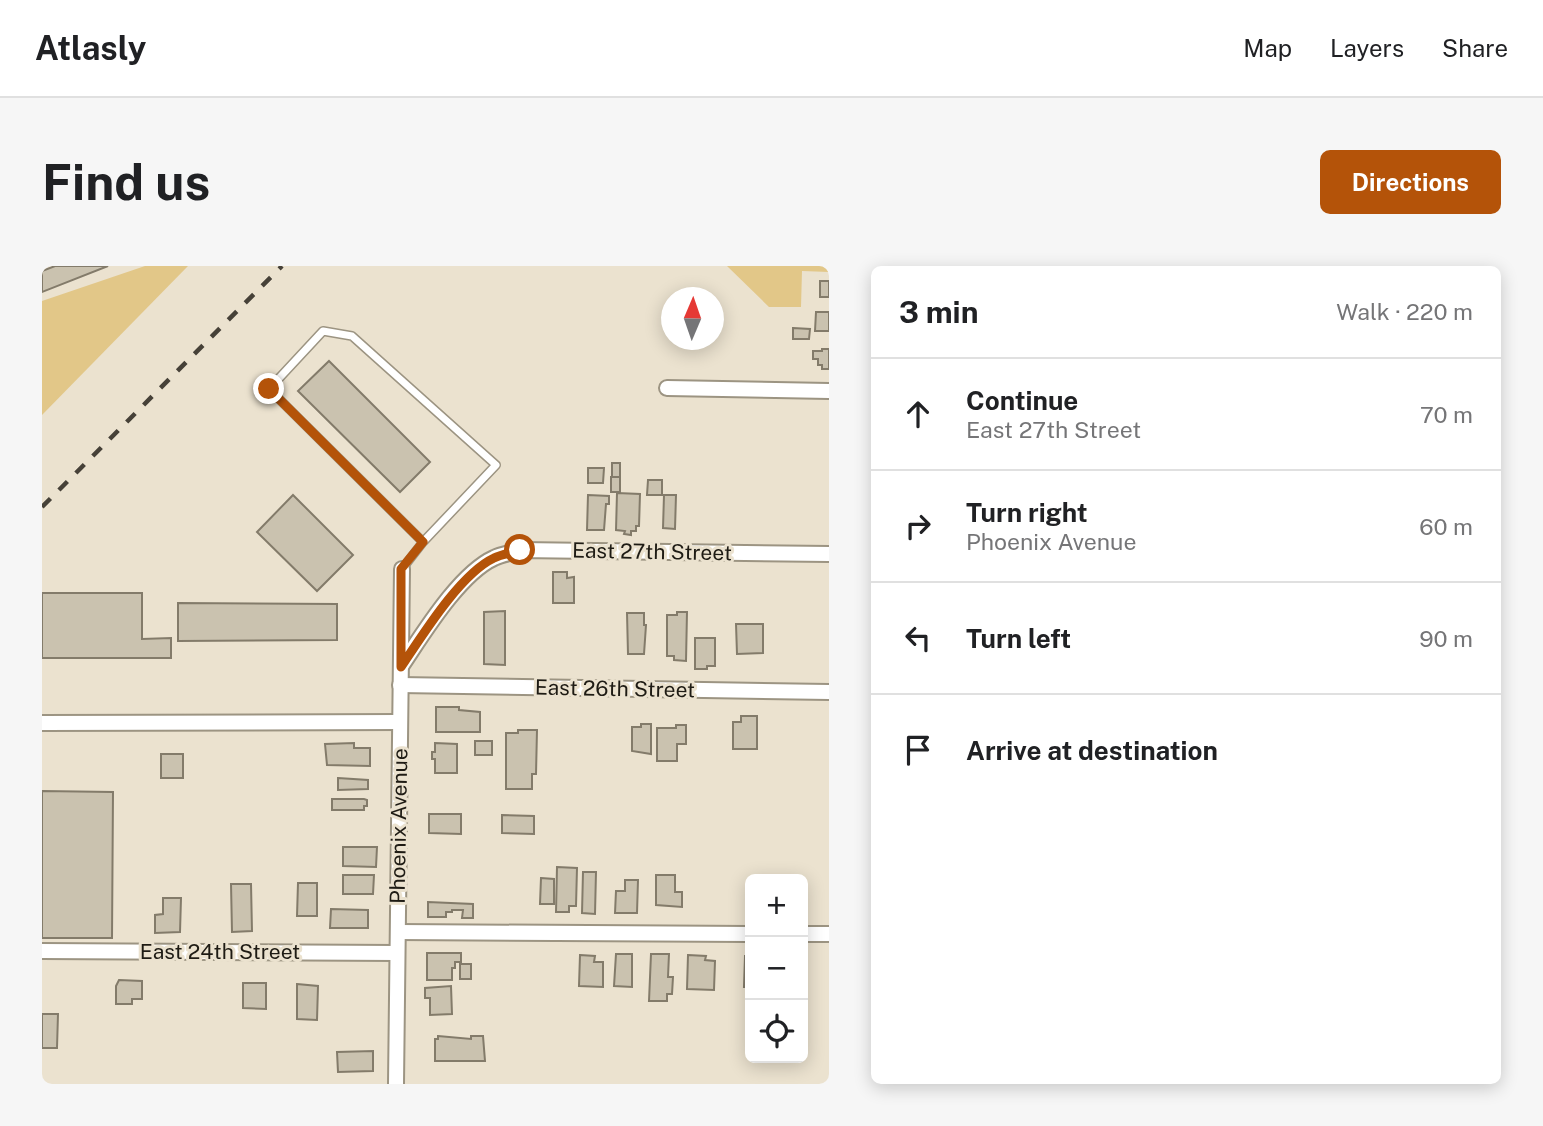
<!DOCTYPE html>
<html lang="en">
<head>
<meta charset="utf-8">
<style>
  :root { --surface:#fff; --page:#f6f6f6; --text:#202124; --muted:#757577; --line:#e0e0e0; --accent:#b45309 }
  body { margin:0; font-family:"Public Sans",sans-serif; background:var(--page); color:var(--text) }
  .controls { position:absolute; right:21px; bottom:21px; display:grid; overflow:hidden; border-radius:10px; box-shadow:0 4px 18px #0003 }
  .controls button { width:63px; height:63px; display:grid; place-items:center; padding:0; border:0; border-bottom:2px solid var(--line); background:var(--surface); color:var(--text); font:35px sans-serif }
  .compass { position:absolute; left:619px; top:21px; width:63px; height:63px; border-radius:50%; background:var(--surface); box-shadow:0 4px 18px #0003; rotate:2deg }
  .stop { position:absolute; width:21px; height:21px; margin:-16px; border:5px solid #b45309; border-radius:50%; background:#fff }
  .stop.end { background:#b45309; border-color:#fff; box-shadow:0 2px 7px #0008 }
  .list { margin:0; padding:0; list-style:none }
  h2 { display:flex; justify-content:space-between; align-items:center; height:91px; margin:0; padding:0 28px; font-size:30px }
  h2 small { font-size:23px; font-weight:400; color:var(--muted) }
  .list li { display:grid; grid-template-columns:46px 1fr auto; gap:21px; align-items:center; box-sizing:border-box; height:112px; padding:0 28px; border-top:2px solid var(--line) }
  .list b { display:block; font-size:26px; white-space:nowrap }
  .list p { margin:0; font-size:23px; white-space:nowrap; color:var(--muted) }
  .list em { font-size:23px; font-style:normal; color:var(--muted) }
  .icon { flex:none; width:38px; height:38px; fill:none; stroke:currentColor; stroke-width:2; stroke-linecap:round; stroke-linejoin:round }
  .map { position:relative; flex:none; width:787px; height:818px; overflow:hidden; border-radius:10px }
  header { display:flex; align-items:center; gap:42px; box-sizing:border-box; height:98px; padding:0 35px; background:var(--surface); border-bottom:2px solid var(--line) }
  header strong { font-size:33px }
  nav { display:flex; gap:38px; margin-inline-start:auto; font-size:24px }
  .intro { display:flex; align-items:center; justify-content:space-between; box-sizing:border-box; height:168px; padding:0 42px }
  h1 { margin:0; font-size:49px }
  .button { padding:18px 32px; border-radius:10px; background:var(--accent); color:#fff; font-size:24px; font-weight:700 }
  main { display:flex; gap:42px; padding:0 42px }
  aside { flex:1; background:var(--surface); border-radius:10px; box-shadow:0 4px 18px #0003 }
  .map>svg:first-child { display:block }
</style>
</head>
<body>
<header>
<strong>Atlasly</strong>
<nav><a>Map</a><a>Layers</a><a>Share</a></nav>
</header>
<div class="intro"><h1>Find us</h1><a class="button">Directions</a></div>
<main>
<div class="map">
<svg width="787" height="818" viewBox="0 0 787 818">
  <rect width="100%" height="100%" fill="#ebe2cf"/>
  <g fill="#e2c788">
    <path d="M103,0H146L0,149V35Z"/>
    <path d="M685,0H787V6L760,5L759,41H727Z"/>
  </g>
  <g fill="#cac2af" stroke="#837b6a" stroke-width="2">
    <path d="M13,0H66L0,26V5Z"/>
    <rect x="778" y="15" width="9" height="16"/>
    <path d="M774,46H787V65H773Z"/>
    <path d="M751,62L768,63L767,73H751Z"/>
    <path d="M780,83H787V103H780V99H776V93H771V85H780Z"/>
    <path d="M287,95L388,196L358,226L256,125Z"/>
    <rect x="570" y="197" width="8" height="14"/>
    <path d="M546,202H562L561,217H546Z"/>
    <rect x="569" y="211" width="9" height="15"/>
    <path d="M606,214H620V229H605Z"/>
    <path d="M575,227L598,228L597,260H594V265H589V269L582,268L583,265L574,264Z"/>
    <path d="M251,229L311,289L275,325L215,266Z"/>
    <path d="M546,229L567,230V238H564L562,264H545Z"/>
    <path d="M622,229H634L633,263L621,262Z"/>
    <path d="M511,306H525V312L532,311V337H511Z"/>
    <path d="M0,327H100V373L129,372V392H0Z"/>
    <path d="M136,337L295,338V374L136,375Z"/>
    <path d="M463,345V399L442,398V346Z"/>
    <path d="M635,346H645L644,395L632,394V390H625V349H635Z"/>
    <path d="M585,347H602V359H604L602,388H586Z"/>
    <path d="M694,358H721V387L695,388Z"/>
    <path d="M653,372H673V400H665V403H653Z"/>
    <path d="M394,441H417V444L438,446V466H394Z"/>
    <path d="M699,450H715V483H691V456H699Z"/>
    <path d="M599,458H609V488L590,485V461H599Z"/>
    <path d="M634,459H644V478H635V495H615V462H634Z"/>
    <path d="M476,464H495L494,508H490V523H464V467H476Z"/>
    <rect x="433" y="475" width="17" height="14"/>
    <path d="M312,477V482H328V500L285,499L283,478Z"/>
    <path d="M393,477L415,478V507H393V493H390V486H393Z"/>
    <rect x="119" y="488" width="22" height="24"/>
    <path d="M296,512L326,514V523L296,524Z"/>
    <path d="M0,525L71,526L70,672H0Z"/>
    <path d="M290,533H322L325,534V540H322V544H290Z"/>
    <path d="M387,548H419V568L387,567Z"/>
    <path d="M460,549L492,550V568L460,567Z"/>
    <path d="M301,581H335L334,601L301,600Z"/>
    <path d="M515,601L535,602L534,640H527V646H514Z"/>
    <path d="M541,606H554L553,648L540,647Z"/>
    <path d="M301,609H332L331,628H301Z"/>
    <path d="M614,609H633V626H640V641L614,639Z"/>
    <path d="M499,612L512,613V638H498Z"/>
    <path d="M583,614H596L595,647H573L574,625H583Z"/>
    <path d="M256,617H275V650H255Z"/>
    <path d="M189,618H209L210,665L190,666Z"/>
    <path d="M121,632H139L138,666L113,667V649L121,648Z"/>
    <path d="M386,636L431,638V652H420L421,644H410V646H404V651H386Z"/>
    <path d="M289,643L326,644V662H288Z"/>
    <path d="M385,687H419V696H413V702H410V714H385Z"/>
    <path d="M574,688H590V721L572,720Z"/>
    <path d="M609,688H627L626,711H631L630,728H625V735H607Z"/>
    <path d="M538,689L553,690L552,696H561V721L537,720Z"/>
    <path d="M646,689L664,690L663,694L673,695L672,724L645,723Z"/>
    <path d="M703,690H708V721H702Z"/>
    <rect x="418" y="698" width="11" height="15"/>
    <path d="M77,714L100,715V733H90V738H74V720Z"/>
    <path d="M201,717H224V743L201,742Z"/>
    <path d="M255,718L276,720L275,754L255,753Z"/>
    <path d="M409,720L410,748L388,749V732H383V722Z"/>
    <path d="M0,748H16L15,782H0Z"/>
    <path d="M396,770L429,773V770H441L443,795H393V773H396Z"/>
    <path d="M331,785V805L296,806L295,786Z"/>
  </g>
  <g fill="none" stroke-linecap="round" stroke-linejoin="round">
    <g stroke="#9c9482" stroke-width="10">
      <path id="service" d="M360,303L381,276L454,199L310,70L281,65L227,123L381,276"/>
    </g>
    <g stroke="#9c9482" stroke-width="18">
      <g id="minor">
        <path d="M625,122L787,125"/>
        <path d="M360,399C381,368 417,308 452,292C460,288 470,287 478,284L787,288"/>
        <path d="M358,419L787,426"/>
        <path d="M0,457L358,456"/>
        <path d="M356,666L708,668"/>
        <path d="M761,668H787"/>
        <path d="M0,685L355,687"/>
        <path d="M354,818L360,303"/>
      </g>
    </g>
    <use href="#service" stroke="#fff" stroke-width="7"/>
    <use href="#minor" stroke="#fff" stroke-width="14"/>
    <path stroke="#464138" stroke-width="4.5" stroke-dasharray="12 12" stroke-linecap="butt" d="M0,241L240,0"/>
  </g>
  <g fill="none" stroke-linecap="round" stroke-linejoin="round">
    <path stroke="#b45309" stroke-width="9" d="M227,123L381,276L359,303V401C380,370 418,308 452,292C460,288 470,287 478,284"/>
  </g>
  <g text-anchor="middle" stroke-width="6" stroke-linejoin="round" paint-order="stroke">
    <g font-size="21" fill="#1e1b14" stroke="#ebe2cf">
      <text transform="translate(610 286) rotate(1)" y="7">East 27th Street</text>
      <text transform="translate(573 423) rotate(1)" y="7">East 26th Street</text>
      <text transform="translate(357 560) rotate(-89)" y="7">Phoenix Avenue</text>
      <text x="178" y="693">East 24th Street</text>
    </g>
  </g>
</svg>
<div class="controls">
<button>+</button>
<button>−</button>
<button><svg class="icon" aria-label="locate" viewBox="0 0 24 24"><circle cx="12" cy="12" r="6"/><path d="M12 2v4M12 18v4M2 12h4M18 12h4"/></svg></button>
</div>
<svg class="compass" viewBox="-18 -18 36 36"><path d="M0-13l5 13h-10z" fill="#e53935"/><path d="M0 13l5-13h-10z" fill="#757577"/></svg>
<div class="stop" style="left:478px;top:284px"></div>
<div class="stop end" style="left:227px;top:123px"></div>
</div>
<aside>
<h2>3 min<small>Walk · 220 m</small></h2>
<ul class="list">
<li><svg class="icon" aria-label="ahead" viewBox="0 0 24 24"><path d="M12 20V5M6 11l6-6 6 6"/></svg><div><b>Continue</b><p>East 27th Street</p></div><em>70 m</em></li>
<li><svg class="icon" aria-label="right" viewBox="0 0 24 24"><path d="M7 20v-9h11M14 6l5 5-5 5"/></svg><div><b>Turn right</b><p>Phoenix Avenue</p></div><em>60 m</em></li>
<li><svg class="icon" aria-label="left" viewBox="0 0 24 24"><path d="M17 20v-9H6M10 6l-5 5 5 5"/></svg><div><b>Turn left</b></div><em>90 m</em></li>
<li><svg class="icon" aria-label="arrive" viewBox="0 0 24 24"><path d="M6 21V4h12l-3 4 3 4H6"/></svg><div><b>Arrive at destination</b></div></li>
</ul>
</aside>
</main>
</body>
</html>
